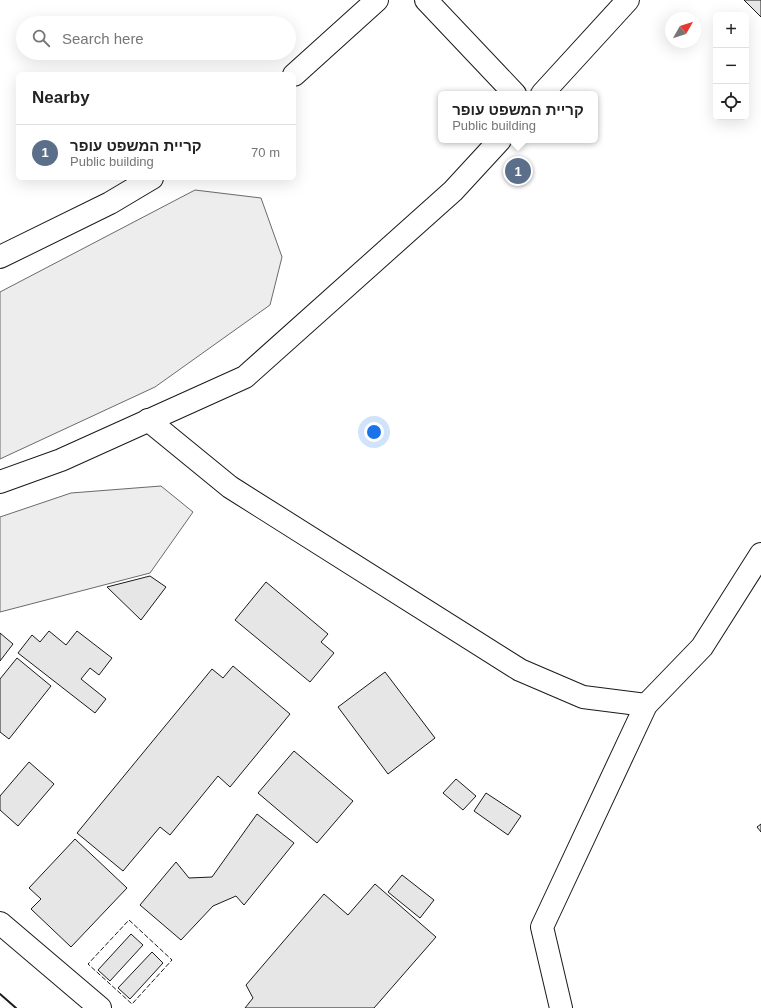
<!DOCTYPE html>
<html lang="en">
<head>
<meta charset="utf-8">
<style>
  :root { --surface:#fff; --page:#f6f6f6; --text:#222; --muted:#767676; --line:#e0e0e0; --accent:#c62828 }
  body { margin:0; font-family:Arial,"Noto Sans Hebrew",sans-serif; background:var(--page); color:var(--text) }
  .controls { position:absolute; right:12px; top:12px; display:grid; overflow:hidden; border-radius:6px; box-shadow:0 4px 16px #0002 }
  .controls button { width:36px; height:36px; display:grid; place-items:center; padding:0; border:0; border-bottom:1px solid var(--line); background:var(--surface); color:var(--text); font:20px sans-serif }
  .compass { position:absolute; left:665px; top:12px; width:36px; height:36px; border-radius:50%; background:var(--surface); box-shadow:0 4px 16px #0002; rotate:51deg }
  .you { position:absolute; left:374px; top:432px; width:14px; height:14px; margin:-10px; border:3px solid #fff; border-radius:50%; background:#1a73e8; box-shadow:0 0 0 6px #1a73e833 }
  .badge { display:grid; place-items:center; width:26px; height:26px; border-radius:50%; background:var(--accent); color:#fff; font-size:13px; font-weight:700 }
  .pin { position:absolute; translate:-50% -50%; border:2px solid #fff; box-shadow:0 1px 4px #0006 }
  .popup { position:absolute; left:438px; top:91px; width:160px; height:52px; box-sizing:border-box; display:grid; place-content:center; border-radius:6px; background:var(--surface); filter:drop-shadow(0 1px 3px #0005); font-size:13px; white-space:nowrap; color:var(--muted) }
  .popup b { font-size:15px; color:var(--text) }
  .popup::after { content:''; position:absolute; left:50%; top:100%; margin-left:-8px; border:8px solid transparent; border-top-color:var(--surface) }
  .list { margin:0; padding:0; list-style:none }
  h2 { display:flex; justify-content:space-between; align-items:center; height:52px; margin:0; padding:0 16px; font-size:17px }
  h2 small { font-size:13px; font-weight:400; color:var(--muted) }
  .list li { display:grid; grid-template-columns:26px 1fr auto; gap:12px; align-items:center; box-sizing:border-box; height:56px; padding:0 16px; border-top:1px solid var(--line) }
  .list b { display:block; font-size:15px; white-space:nowrap }
  .list p { margin:0; font-size:13px; white-space:nowrap; color:var(--muted) }
  .list em { font-size:13px; font-style:normal; color:var(--muted) }
  .icon { flex:none; width:22px; height:22px; fill:none; stroke:currentColor; stroke-width:2; stroke-linecap:round; stroke-linejoin:round }
  .map { position:relative; flex:none; width:761px; height:1008px; overflow:hidden }
  .search { position:absolute; background:var(--surface); box-shadow:0 4px 16px #0002; left:16px; top:16px; width:280px; height:44px; display:flex; align-items:center; gap:10px; box-sizing:border-box; padding:0 14px; border-radius:22px; color:var(--muted); font-size:15px }
  .panel { position:absolute; background:var(--surface); box-shadow:0 4px 16px #0002; left:16px; top:72px; width:280px; height:108px; border-radius:6px }
  .map>svg:first-child { display:block }
</style>
</head>
<body>
<div class="map">
<svg width="761" height="1008" viewBox="0 0 761 1008">
  <rect width="100%" height="100%" fill="#fff"/>
  <g fill="#ededed" stroke="#6a6a6a">
    <path d="M195,190L261,198L282,257L270,305L155,387L0,459V292Z"/>
    <path d="M161,486L193,512L150,573L0,612V517L71,493Z"/>
  </g>
  <g fill="#e6e6e6" stroke="#1a1a1a">
    <path d="M744,0H761V17Z"/>
    <path d="M150,576L166,587L141,620L107,587Z"/>
    <path d="M266,582L328,634L321,642L334,653L310,682L235,620Z"/>
    <path d="M49,631L66,645L77,631L112,658L99,675L90,668L81,679L106,699L95,713L18,653L32,635L40,642Z"/>
    <path d="M0,633L13,644L0,661Z"/>
    <path d="M17,658L51,686L9,739L0,732V679Z"/>
    <path d="M233,666L290,714L230,787L218,776L170,835L160,827L123,871L77,833L212,669L223,678Z"/>
    <path d="M385,672L435,738L388,774L338,707Z"/>
    <path d="M294,751L353,801L317,843L258,793Z"/>
    <path d="M29,762L54,784L18,826L0,810V796Z"/>
    <path d="M456,779L476,796L463,810L443,793Z"/>
    <path d="M486,793L521,816L508,835L474,811Z"/>
    <path d="M257,814L294,843L244,905L236,896L213,906L181,940L140,905L176,862L189,878L212,877Z"/>
    <path d="M761,824V832L757,827Z"/>
    <path d="M75,839L127,888L71,947L31,909L41,899L29,888Z"/>
    <path d="M402,875L434,900L420,918L388,892Z"/>
    <path d="M375,884L436,937L374,1008H245L253,998L246,985L324,894L348,915Z"/>
    <path d="M131,934L143,945L110,981L98,970Z"/>
    <path d="M152,952L163,963L130,999L118,988Z"/>
  </g>
  <g fill="none" stroke-linecap="round" stroke-linejoin="round">
    <g stroke="#1a1a1a" stroke-width="24">
      <g id="minor">
        <path d="M426,0L515,94"/>
        <path d="M294,75L377,0"/>
        <path d="M0,257L110,203L152,178"/>
        <path d="M148,420L230,487L520,670L583,697L646,705"/>
        <path d="M0,923L100,1008"/>
        <path d="M561,1008L542,927L646,705L702,647L761,554"/>
      </g>
    </g>
    <g stroke="#1a1a1a" stroke-width="24">
      <g id="tertiary">
        <path d="M542,94L628,0"/>
        <path d="M0,482L61,460L245,377L453,191L500,140"/>
      </g>
    </g>
    <use href="#minor" stroke="#fff" stroke-width="22"/>
    <use href="#tertiary" stroke="#fff" stroke-width="22"/>
    <path stroke="#1a1a1a" stroke-width="1" stroke-dasharray="5 2" stroke-linecap="butt" d="M129,920L172,960L132,1004L88,964Z"/>
    <path stroke="#1a1a1a" stroke-width="2" d="M0,994L16,1008"/>
  </g>
</svg>
<div class="controls">
<button>+</button>
<button>−</button>
<button><svg class="icon" aria-label="locate" viewBox="0 0 24 24"><circle cx="12" cy="12" r="6"/><path d="M12 2v4M12 18v4M2 12h4M18 12h4"/></svg></button>
</div>
<svg class="compass" viewBox="-18 -18 36 36"><path d="M0-13l5 13h-10z" fill="#e53935"/><path d="M0 13l5-13h-10z" fill="#767676"/></svg>
<div class="you"></div>
<div class="pin badge" style="left:518px;top:171px;background:#5c6f8a">1</div>
<div class="popup"><b>קריית המשפט עופר</b>Public building</div>
<div class="search"><svg class="icon" aria-label="search" viewBox="0 0 24 24"><circle cx="10" cy="10" r="6"/><path d="M15 15l6 6"/></svg>Search here</div>
<section class="panel">
<h2>Nearby<small></small></h2>
<ul class="list">
<li><span class="badge" style="background:#5c6f8a">1</span><div><b>קריית המשפט עופר</b><p>Public building</p></div><em>70 m</em></li>
</ul>
</section>
</div>
</body>
</html>
